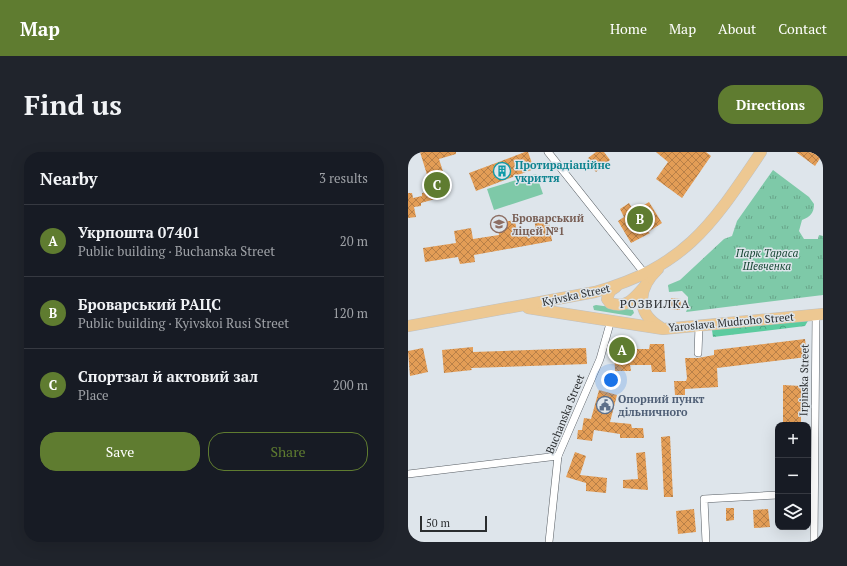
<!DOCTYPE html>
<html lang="en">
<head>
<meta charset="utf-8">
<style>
  :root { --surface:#171b24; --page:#20242c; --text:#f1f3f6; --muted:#9ea1a6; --line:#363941; --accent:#5f7c30 }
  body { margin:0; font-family:"PT Serif",serif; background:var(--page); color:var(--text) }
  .controls { position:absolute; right:12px; bottom:12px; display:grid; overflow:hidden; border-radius:8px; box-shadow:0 4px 16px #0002 }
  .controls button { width:36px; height:36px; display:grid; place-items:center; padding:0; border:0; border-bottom:1px solid var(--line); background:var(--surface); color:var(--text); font:20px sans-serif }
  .scale { position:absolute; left:12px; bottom:10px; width:67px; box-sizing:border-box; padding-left:4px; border:2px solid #2a2d2f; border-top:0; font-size:11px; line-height:14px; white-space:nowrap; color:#2a2d2f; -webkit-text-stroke:3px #dee5eb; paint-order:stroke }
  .you { position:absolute; left:203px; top:228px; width:14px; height:14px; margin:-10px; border:3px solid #fff; border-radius:50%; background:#1a73e8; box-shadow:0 0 0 6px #1a73e833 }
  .badge { display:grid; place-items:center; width:26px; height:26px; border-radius:50%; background:var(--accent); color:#fff; font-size:13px; font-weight:700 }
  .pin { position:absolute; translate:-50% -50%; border:2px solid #fff; box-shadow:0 1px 4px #0006 }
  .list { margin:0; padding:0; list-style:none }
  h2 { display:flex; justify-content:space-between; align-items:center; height:52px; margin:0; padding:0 16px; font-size:17px }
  h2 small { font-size:13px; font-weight:400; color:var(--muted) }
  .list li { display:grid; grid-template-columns:26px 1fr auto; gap:12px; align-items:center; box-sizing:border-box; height:72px; padding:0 16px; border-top:1px solid var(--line) }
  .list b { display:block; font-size:15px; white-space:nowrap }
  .list p { margin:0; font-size:13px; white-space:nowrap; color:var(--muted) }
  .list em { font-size:13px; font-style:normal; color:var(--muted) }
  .actions { display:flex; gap:8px; padding:12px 16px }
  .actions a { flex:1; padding:9px 0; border:1px solid var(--accent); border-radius:16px; text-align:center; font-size:14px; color:var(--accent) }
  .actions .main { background:var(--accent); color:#fff }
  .icon { flex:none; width:22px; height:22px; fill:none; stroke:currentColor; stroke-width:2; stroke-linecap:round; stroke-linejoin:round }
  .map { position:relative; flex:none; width:415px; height:390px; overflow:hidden; border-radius:16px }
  header { display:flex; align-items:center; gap:24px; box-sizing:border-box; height:56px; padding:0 20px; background:var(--accent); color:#fff }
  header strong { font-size:19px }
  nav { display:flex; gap:22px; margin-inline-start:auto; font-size:14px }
  .intro { display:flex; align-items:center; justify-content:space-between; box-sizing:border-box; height:96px; padding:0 24px }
  h1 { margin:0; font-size:28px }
  .button { padding:10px 18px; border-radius:16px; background:var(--accent); color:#fff; font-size:14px; font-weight:700 }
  main { display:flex; gap:24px; padding:0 24px }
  aside { flex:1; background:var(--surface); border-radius:16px; box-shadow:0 4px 16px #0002 }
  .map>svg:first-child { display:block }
</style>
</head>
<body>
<header>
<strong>Map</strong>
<nav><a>Home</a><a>Map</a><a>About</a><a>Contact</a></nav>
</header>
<div class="intro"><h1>Find us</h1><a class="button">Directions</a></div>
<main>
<aside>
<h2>Nearby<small>3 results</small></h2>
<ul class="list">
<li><span class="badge">A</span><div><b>Укрпошта 07401</b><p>Public building · Buchanska Street</p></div><em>20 m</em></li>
<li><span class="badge">B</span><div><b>Броварський РАЦС</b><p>Public building · Kyivskoi Rusi Street</p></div><em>120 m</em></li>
<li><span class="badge">C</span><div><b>Спортзал й актовий зал</b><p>Place</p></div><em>200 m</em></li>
</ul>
<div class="actions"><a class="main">Save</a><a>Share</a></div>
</aside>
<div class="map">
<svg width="415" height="390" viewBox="0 0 415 390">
  <defs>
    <pattern id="forest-crowns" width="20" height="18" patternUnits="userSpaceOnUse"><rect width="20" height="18" fill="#5ccb9f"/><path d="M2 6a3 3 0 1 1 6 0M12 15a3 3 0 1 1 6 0" fill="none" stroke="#4ca582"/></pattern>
    <pattern id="park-tufts" width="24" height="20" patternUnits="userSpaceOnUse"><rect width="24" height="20" fill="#7ec9a8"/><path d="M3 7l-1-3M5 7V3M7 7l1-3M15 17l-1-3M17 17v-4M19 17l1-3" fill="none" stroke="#67a489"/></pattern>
    <pattern id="building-cross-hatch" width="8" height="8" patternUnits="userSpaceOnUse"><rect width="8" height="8" fill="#e39d56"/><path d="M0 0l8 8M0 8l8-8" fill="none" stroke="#b88048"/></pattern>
  </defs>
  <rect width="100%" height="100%" fill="#dee5eb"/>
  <g fill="#7ec9a8">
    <path d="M128,22L135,42L86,58L79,37Z"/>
    <path d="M188,153L225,158L226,161L223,164L186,158L185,154Z"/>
  </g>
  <path fill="url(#forest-crowns)" d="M401,167L397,174L305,185L304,178Z"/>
  <path fill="url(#park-tufts)" d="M365,18L401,45L406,52C406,61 402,65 394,68L391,79L396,87H410L411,83L415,84V143L278,160L280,155V145L274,139L261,140L260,133L272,128L316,87L324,84L329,69Z"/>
  <g fill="url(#building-cross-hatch)">
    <path d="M12,0H48V2L31,7L39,32L31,35L34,45L13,51V54L6,55L8,65L0,66V41H4L5,46L14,44V41L24,39Z"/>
    <path d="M117,0H120L126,17L68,39L61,21Z"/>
    <path d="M188,0H196L202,8L188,20L180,10L182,8L180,6Z"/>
    <path d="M248,0H298L303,4L274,46L248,27L260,10Z"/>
    <path d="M388,0H415V2L407,14Z"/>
    <path d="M241,50L254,71L240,80L242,81L223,91L210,69L216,65L212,57L221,51L226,59Z"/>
    <path d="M140,65L144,89L66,103L67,110L52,112L50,105L17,110L15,96L48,91L46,79L63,76L65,87L91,83L89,71L107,68L109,81L128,78L126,67Z"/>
    <path d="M263,146L273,147L272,158L262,157Z"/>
    <path d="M397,187L399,205L309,216L310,235L277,237V243H267L266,229H278L279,226L277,206H290L306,203V198Z"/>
    <path d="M242,192H256L258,220H244L243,213H222L223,219H207L206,194L222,193V197H241Z"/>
    <path d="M65,195V200L178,196L179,212L63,216L64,218L36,221L34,198Z"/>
    <path d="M15,196L20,220L2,224L0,199Z"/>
    <path d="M375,233L393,234V273H375Z"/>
    <path d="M191,238L209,243L202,270L223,272L224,276H235L236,286H212V282L186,278L184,289L169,287L170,278H174L176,266L183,267Z"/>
    <path d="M262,284L265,345H256L253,285Z"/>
    <path d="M167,300L178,304L172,323L199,326L198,341L178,339V331L158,325Z"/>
    <path d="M237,300L240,338L215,336V328L230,327L228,301Z"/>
    <path d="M318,356H326V368L318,369Z"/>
    <path d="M286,357L288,380L270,382L268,359Z"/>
    <path d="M360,357L362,375L346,376L345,358Z"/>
  </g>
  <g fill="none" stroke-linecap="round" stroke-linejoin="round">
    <g stroke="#575d63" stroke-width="8">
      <g id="street">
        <path d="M140,0L237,122"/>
        <path d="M290,201L291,174"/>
        <path d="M0,322L150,304"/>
        <path d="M141,390L150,304L192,207L203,168"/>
        <path d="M298,390L296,347L370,343"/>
        <path d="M406,390L408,163"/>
      </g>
    </g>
    <g stroke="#bfc0c1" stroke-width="12">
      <g id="primary">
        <path d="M250,117C230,136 227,160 252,175"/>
        <path d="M208,135L202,139L199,147L202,151C219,157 226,146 237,134"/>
        <path d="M120,156L255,177L415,162"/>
        <path d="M0,174L187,140C278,114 303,74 353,0"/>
      </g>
    </g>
    <use href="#street" stroke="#fff" stroke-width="7"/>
    <use href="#primary" stroke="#edc892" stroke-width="11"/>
  </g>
  <defs>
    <g id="building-ring" transform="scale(0.9)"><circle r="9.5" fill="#dee5eb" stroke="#0f9aa8" stroke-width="1.5"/><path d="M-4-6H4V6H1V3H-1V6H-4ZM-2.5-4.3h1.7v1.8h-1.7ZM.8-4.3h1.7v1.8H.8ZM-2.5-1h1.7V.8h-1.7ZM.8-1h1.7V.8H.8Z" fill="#0f9aa8"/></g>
    <g id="school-ring" transform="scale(0.9)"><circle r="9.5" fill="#dee5eb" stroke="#8d6e63" stroke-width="1.5"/><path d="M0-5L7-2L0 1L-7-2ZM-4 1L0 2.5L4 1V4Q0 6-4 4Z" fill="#8d6e63"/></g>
    <g id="civic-ring" transform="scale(0.9)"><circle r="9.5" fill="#dee5eb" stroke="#5c6f8a" stroke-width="1.5"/><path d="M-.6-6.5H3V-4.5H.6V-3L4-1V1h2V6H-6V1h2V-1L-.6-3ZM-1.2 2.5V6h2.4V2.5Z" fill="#5c6f8a"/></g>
  </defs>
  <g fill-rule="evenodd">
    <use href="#building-ring" x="94" y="19"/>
    <use href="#school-ring" x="91" y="72"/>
    <use href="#civic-ring" x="197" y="253"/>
  </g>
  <g text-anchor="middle" stroke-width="3" stroke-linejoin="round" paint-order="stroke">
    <g font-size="11" font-weight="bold" fill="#0d838f" stroke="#dee5eb" text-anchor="start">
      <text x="107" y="17">Протирадіаційне<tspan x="107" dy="13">укриття</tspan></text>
    </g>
    <g font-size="11" font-weight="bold" fill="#785e54" stroke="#dee5eb" text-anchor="start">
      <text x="104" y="70">Броварський<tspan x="104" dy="13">ліцей №1</tspan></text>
    </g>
    <g font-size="11" font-style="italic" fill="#184735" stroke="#dee5eb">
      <text x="359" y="105">Парк Тараса<tspan x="359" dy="13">Шевченка</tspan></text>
    </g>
    <g font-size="11" fill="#2a2d2f" stroke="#dee5eb">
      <text transform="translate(168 143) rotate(-12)" y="4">Kyivska Street</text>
      <text transform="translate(323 170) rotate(-5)" y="4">Yaroslava Mudroho Street</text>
      <text transform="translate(396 228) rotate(-89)" y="4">Irpinska Street</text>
      <text transform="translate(157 262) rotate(-68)" y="4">Buchanska Street</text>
    </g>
    <g font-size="11" font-weight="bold" fill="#4e5e75" stroke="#dee5eb" text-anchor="start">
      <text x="210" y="251">Опорний пункт<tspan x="210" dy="13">дільничного</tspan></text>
    </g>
    <g font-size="12" letter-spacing="1" fill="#2a2d2f" stroke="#dee5eb">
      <text x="247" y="156">РОЗВИЛКА</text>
    </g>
  </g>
</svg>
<div class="controls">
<button>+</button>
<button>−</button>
<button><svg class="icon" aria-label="layers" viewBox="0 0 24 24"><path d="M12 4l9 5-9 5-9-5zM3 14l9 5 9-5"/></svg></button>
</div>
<div class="scale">50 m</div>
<div class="you"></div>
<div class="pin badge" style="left:214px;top:198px">A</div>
<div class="pin badge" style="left:232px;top:67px">B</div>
<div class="pin badge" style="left:29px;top:33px">C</div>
</div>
</main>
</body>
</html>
